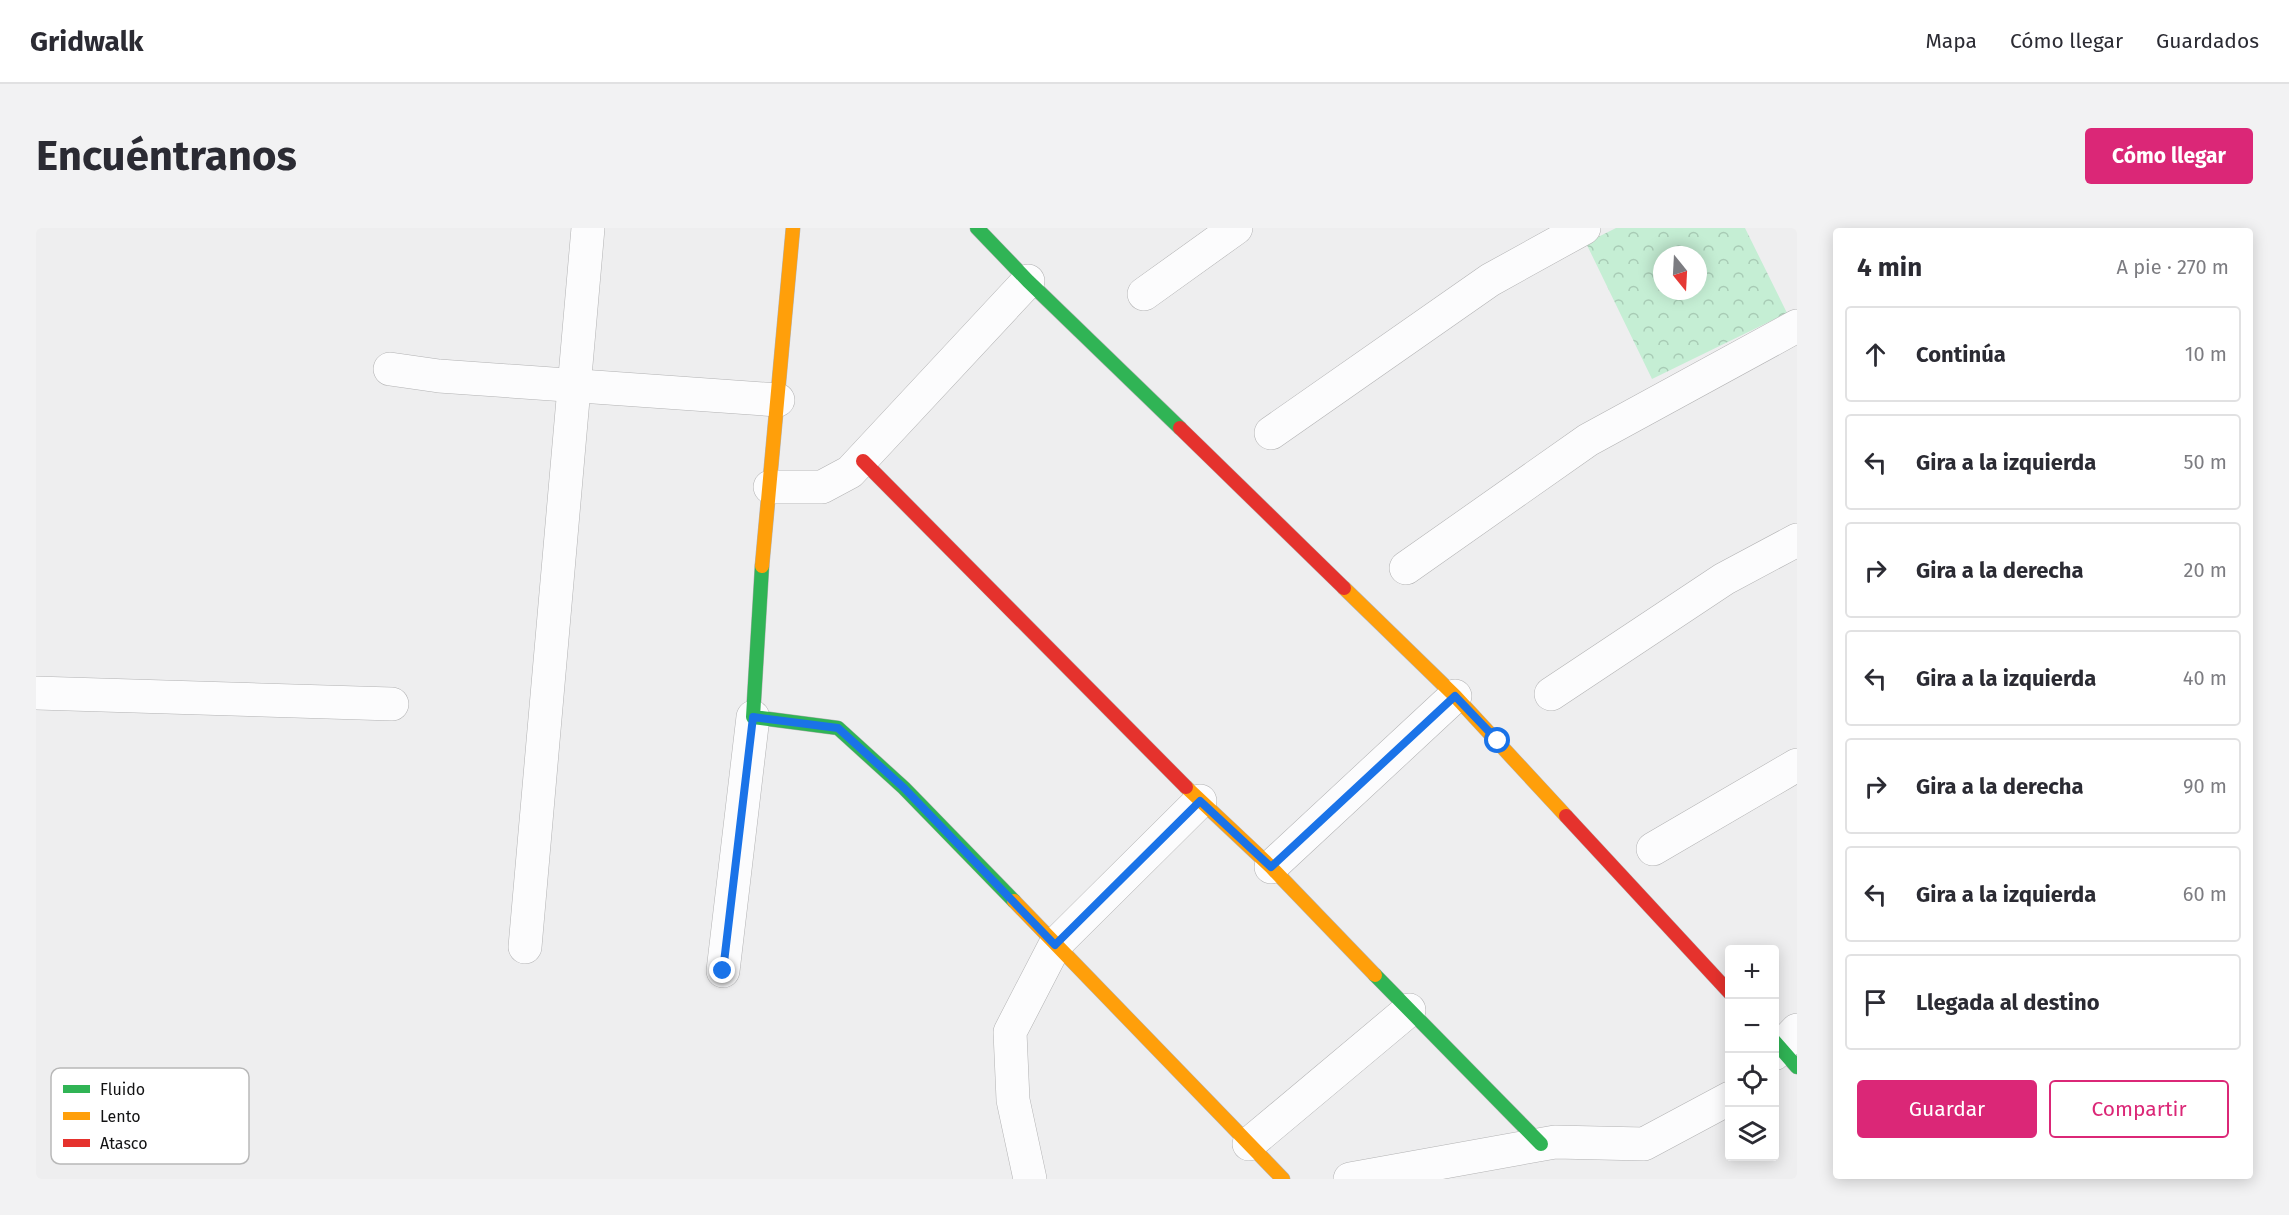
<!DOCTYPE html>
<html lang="es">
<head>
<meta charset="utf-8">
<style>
  :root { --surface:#fff; --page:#f2f2f3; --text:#2b2b33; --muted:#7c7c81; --line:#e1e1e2; --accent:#db2777 }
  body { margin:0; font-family:"Fira Sans",sans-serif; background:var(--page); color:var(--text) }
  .controls { position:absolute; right:18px; bottom:18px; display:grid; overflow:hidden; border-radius:6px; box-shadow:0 3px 15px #0003 }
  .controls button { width:54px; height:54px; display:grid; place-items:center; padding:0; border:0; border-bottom:2px solid var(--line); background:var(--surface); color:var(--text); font:30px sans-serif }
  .compass { position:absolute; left:1617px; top:18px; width:54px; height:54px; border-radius:50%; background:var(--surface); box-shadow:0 3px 15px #0003; rotate:162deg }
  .stop { position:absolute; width:18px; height:18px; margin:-14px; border:4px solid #1a73e8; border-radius:50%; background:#fff }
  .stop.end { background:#1a73e8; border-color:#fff; box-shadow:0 2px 6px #0008 }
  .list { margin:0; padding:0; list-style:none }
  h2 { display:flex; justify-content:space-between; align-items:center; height:78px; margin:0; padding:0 24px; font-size:26px }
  h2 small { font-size:20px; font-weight:400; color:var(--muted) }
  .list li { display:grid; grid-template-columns:39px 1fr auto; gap:18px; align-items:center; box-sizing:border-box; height:96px; margin:0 12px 12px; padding:0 12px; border:2px solid var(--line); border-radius:6px }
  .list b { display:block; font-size:22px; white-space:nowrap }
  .list em { font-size:20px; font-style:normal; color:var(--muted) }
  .actions { display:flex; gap:12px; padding:18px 24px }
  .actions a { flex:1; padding:14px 0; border:2px solid var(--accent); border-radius:6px; text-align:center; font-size:21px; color:var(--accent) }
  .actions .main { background:var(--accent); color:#fff }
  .icon { flex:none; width:33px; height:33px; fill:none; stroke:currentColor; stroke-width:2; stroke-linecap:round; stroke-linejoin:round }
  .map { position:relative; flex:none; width:1761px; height:951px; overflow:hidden; border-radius:6px }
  header { display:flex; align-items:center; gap:36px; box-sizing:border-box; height:84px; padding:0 30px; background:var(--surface); border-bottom:2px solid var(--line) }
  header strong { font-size:28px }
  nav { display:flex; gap:33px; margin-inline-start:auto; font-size:21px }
  .intro { display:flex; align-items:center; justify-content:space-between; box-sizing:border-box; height:144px; padding:0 36px }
  h1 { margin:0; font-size:42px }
  .button { padding:15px 27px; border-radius:6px; background:var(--accent); color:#fff; font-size:21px; font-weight:700 }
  main { display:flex; gap:36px; padding:0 36px }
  aside { flex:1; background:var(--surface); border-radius:6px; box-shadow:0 3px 15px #0003 }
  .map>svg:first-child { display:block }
</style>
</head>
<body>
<header>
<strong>Gridwalk</strong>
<nav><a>Mapa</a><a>Cómo llegar</a><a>Guardados</a></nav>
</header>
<div class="intro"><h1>Encuéntranos</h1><a class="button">Cómo llegar</a></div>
<main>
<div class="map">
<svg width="1761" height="951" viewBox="0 0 1761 951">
  <defs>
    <pattern id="park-crowns" width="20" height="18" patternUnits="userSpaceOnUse" patternTransform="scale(1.5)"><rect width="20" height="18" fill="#c5eed4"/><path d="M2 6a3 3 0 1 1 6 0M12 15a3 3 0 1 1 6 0" fill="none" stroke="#a8cbb5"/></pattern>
  </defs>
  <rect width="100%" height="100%" fill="#eeeeef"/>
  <path fill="url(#park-crowns)" fill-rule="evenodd" d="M1580,0H1709L1751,85L1616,151L1550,15ZM1626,27H1662V63H1626Z"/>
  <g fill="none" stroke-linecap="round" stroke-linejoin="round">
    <g stroke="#b2b2b3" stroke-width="34">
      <g id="street">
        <path d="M1108,66L1200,0"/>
        <path d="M354,141L403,148L742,172"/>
        <path d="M1235,205L1454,52L1548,0"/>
        <path d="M734,259H786L814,244L992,53"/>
        <path d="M1370,340L1552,212L1761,98"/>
        <path d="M0,465L356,476"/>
        <path d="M1515,466L1688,351L1761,312"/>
        <path d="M1617,621L1761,537"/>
        <path d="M1235,639L1419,468"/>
        <path d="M489,719L552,0"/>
        <path d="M687,743L717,489"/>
        <path d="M1738,826L1761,802"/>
        <path d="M1213,916L1373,782"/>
        <path d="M994,951L977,872L974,804L1019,717L1164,573"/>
        <path d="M1314,951L1519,914L1608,916L1694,870"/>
      </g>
    </g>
    <g stroke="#b2b2b3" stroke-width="15">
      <g id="fast">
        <path d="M941,0L992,53L1144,200"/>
        <path d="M726,338L717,489L802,500L868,560L978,673"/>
        <path d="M1339,747L1505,916"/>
        <path d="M1738,813L1761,839"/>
      </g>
    </g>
    <g stroke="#b2b2b3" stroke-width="15">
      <g id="slow">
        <path d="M726,338L757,0"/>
        <path d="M1308,360L1419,468L1530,588"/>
        <path d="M1150,559L1235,639L1339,747"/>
        <path d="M978,673L1247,951"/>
      </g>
    </g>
    <g stroke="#b2b2b3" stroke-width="15">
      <g id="jam">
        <path d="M1144,200L1308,360"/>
        <path d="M827,233L1150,559"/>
        <path d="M1530,588L1694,765"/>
      </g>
    </g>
    <use href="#street" stroke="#fcfcfd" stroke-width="33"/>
    <use href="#fast" stroke="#30b455" stroke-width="14"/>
    <use href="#slow" stroke="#ff9f0a" stroke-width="14"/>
    <use href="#jam" stroke="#e5322d" stroke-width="14"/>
  </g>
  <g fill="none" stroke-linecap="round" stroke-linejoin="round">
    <path stroke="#1a73e8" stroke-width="8" d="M687,743L717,489L802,500L868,560L1019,717L1164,573L1235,639L1419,468L1462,513"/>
  </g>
  <rect x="15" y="840" width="198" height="96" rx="9" fill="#fff" stroke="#b8b8b8" stroke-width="1.5"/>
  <rect x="27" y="857" width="27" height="8" fill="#30b455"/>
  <rect x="27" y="884" width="27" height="8" fill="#ff9f0a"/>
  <rect x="27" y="911" width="27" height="8" fill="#e5322d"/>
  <g font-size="16" fill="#121213">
    <text x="64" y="867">Fluido</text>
    <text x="64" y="894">Lento</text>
    <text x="64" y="921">Atasco</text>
  </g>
</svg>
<div class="controls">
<button>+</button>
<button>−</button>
<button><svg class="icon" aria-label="locate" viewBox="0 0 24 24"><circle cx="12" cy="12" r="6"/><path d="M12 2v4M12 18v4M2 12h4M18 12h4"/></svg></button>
<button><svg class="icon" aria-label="layers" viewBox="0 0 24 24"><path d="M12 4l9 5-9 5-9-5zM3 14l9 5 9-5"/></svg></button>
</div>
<svg class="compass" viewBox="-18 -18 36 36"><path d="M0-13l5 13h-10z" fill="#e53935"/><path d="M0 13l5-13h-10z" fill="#7c7c81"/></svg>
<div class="stop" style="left:1462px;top:513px"></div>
<div class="stop end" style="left:687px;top:743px"></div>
</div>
<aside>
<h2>4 min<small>A pie · 270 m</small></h2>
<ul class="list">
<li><svg class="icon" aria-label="ahead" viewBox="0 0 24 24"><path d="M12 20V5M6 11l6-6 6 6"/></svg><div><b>Continúa</b></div><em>10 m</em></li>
<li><svg class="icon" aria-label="left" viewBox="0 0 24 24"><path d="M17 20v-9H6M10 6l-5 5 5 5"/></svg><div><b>Gira a la izquierda</b></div><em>50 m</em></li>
<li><svg class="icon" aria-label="right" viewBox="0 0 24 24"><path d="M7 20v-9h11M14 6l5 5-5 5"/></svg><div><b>Gira a la derecha</b></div><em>20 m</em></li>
<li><svg class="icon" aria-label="left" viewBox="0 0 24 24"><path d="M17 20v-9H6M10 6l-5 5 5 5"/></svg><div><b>Gira a la izquierda</b></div><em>40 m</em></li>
<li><svg class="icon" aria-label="right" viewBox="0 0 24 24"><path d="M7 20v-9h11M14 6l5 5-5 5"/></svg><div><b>Gira a la derecha</b></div><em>90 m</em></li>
<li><svg class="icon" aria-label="left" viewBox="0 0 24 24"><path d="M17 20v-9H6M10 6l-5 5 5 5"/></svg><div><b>Gira a la izquierda</b></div><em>60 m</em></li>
<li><svg class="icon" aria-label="arrive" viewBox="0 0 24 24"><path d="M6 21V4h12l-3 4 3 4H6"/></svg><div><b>Llegada al destino</b></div></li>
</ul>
<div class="actions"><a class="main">Guardar</a><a>Compartir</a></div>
</aside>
</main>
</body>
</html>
